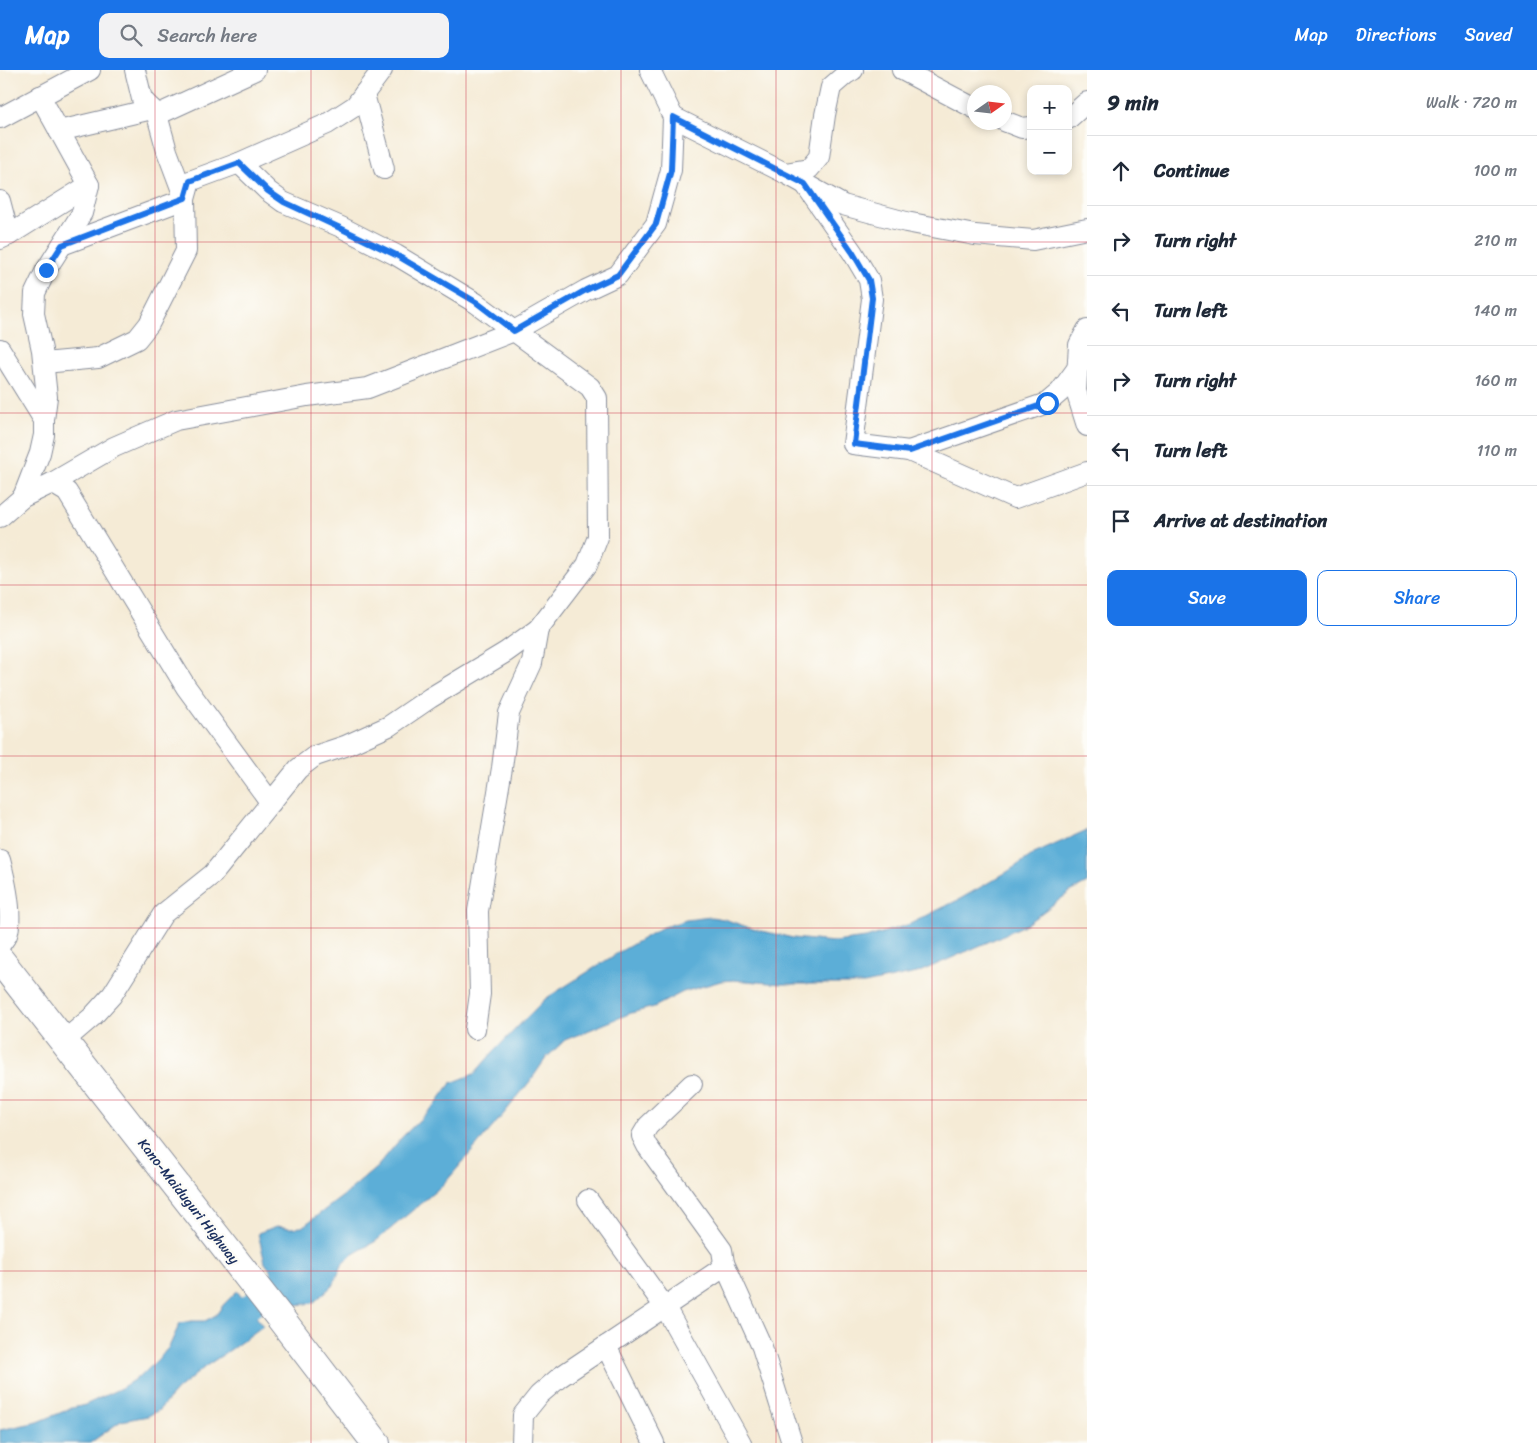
<!DOCTYPE html>
<html lang="en">
<head>
<meta charset="utf-8">
<style>
  :root { --surface:#fff; --page:#f2f2f3; --text:#1f2937; --muted:#747a83; --line:#e0e1e3; --accent:#1a73e8 }
  body { margin:0; font-family:Sriracha,sans-serif; background:var(--page); color:var(--text) }
  .controls { position:absolute; right:15px; top:15px; display:grid; overflow:hidden; border-radius:10px; box-shadow:0 2px 8px #0003 }
  .controls button { width:45px; height:45px; display:grid; place-items:center; padding:0; border:0; border-bottom:1px solid var(--line); background:var(--surface); color:var(--text); font:25px sans-serif }
  .compass { position:absolute; left:967px; top:15px; width:45px; height:45px; border-radius:50%; background:var(--surface); box-shadow:0 2px 8px #0003; rotate:76deg }
  .stop { position:absolute; width:15px; height:15px; margin:-11px; border:4px solid #1a73e8; border-radius:50%; background:#fff }
  .stop.end { background:#1a73e8; border-color:#fff; box-shadow:0 1px 5px #0008 }
  .list { margin:0; padding:0; list-style:none }
  h2 { display:flex; justify-content:space-between; align-items:center; height:65px; margin:0; padding:0 20px; font-size:21px }
  h2 small { font-size:16px; font-weight:400; color:var(--muted) }
  .list li { display:grid; grid-template-columns:32px 1fr auto; gap:15px; align-items:center; box-sizing:border-box; height:70px; padding:0 20px; border-top:1px solid var(--line) }
  .list b { display:block; font-size:19px; white-space:nowrap }
  .list em { font-size:16px; font-style:normal; color:var(--muted) }
  .actions { display:flex; gap:10px; padding:15px 20px }
  .actions a { flex:1; padding:11px 0; border:1px solid var(--accent); border-radius:10px; text-align:center; font-size:18px; color:var(--accent) }
  .actions .main { background:var(--accent); color:#fff }
  .icon { flex:none; width:28px; height:28px; fill:none; stroke:currentColor; stroke-width:2; stroke-linecap:round; stroke-linejoin:round }
  .map { position:relative; flex:none; width:1087px; height:1373px; overflow:hidden }
  header { display:flex; align-items:center; gap:30px; box-sizing:border-box; height:70px; padding:0 25px; background:var(--accent); color:#fff }
  header strong { font-size:24px }
  nav { display:flex; gap:28px; margin-inline-start:auto; font-size:18px }
  .search { width:350px; height:45px; background:var(--page); display:flex; align-items:center; gap:12px; box-sizing:border-box; padding:0 18px; border-radius:10px; color:var(--muted); font-size:19px }
  main { display:flex }
  aside { flex:1; background:var(--surface) }
  .map>svg:first-child { display:block }
</style>
</head>
<body>
<header>
<strong>Map</strong>
<div class="search"><svg class="icon" aria-label="search" viewBox="0 0 24 24"><circle cx="10" cy="10" r="6"/><path d="M15 15l6 6"/></svg>Search here</div>
<nav><a>Map</a><a>Directions</a><a>Saved</a></nav>
</header>
<main>
<div class="map">
<svg width="1087" height="1373" viewBox="0 0 1087 1373">
  <rect width="100%" height="100%" fill="#fdfcf7"/>
  <filter id="ink" filterUnits="userSpaceOnUse"><feTurbulence type="fractalNoise" baseFrequency=".02" numOctaves="2"/><feDisplacementMap in="SourceGraphic" scale="10" xChannelSelector="R" yChannelSelector="G"/><feConvolveMatrix kernelMatrix="1 2 1 2 8 2 1 2 1" color-interpolation-filters="sRGB"/></filter>
  <filter id="wash" filterUnits="userSpaceOnUse"><feTurbulence type="fractalNoise" baseFrequency=".0096" numOctaves="4" result="noise"/><feDisplacementMap in="SourceGraphic" scale="20" xChannelSelector="R" yChannelSelector="G"/><feGaussianBlur stdDeviation="1.12" result="paint"/><feColorMatrix in="noise" values="0 0 0 0 0 0 0 0 0 0 0 0 0 0 0 0 0 1.4 0 .05"/><feComposite in="paint" operator="in"/></filter>
  <g filter="url(#wash)">
    <rect width="100%" height="100%" fill="#f5ebd6"/>
    <g fill="#5caed7" stroke="#3c6e9a">
      <path d="M1087,760V813L1070,822L1025,855L988,872L917,903L864,914H781L734,910L721,911L683,922L654,937L631,943L565,970L546,988L531,1010L502,1046L444,1114L376,1171L353,1184L343,1193L333,1215L313,1233L296,1235L265,1193L258,1163L277,1156L290,1158L302,1157L343,1126L377,1097L402,1067L435,1035L451,1013L474,1004L494,981L545,929L621,881L661,858L686,850L711,847L724,849L753,859L793,868L834,872L866,868L910,854L960,829L1007,802L1034,784Z"/>
      <path d="M237,1221L263,1256L233,1278L206,1296L177,1320L159,1340L148,1346L121,1351L90,1373H0V1360L38,1352L72,1338L85,1335L121,1318L143,1304L161,1286L169,1277L180,1253L192,1251H205L216,1245L224,1234Z"/>
    </g>
    <g fill="none" stroke-linecap="round" stroke-linejoin="round">
      <path stroke="#5caed7" stroke-width="25" d="M222,1259L306,1191"/>
    </g>
  </g>
  <g filter="url(#ink)">
    <g fill="none" stroke-linecap="round" stroke-linejoin="round">
      <g stroke="#888d9a" stroke-width="22">
        <g id="minor">
          <path d="M135,0L142,29L157,45L167,81L185,129L190,111L239,93L327,54L355,36L382,0"/>
          <path d="M902,0L974,38"/>
          <path d="M364,24L384,99"/>
          <path d="M157,45L255,0"/>
          <path d="M673,47L785,103L843,135L906,152L975,165L1033,170L1087,159"/>
          <path d="M0,48L90,0"/>
          <path d="M1068,49L1087,32"/>
          <path d="M1004,51L1022,58L1031,57"/>
          <path d="M59,61L152,39"/>
          <path d="M785,103L809,99L819,87L825,45L831,17L846,4L853,0"/>
          <path d="M805,114L853,183L869,210L872,229L853,374L909,381L1015,428L1087,402"/>
          <path d="M0,131L9,165"/>
          <path d="M0,169L9,165L89,115"/>
          <path d="M1087,260L1079,275L1076,321L1087,356"/>
          <path d="M0,279L44,350"/>
          <path d="M44,293L98,288L137,269L149,254L186,181L185,129L62,175"/>
          <path d="M909,381L1047,333L1060,322L1087,285"/>
          <path d="M52,413L67,422L186,617L271,733"/>
          <path d="M23,427L40,383L44,365V350L47,327L42,280L34,244L35,223L46,200L82,143L89,115L40,26"/>
          <path d="M0,447L23,427L52,413L114,377L176,350L307,326L368,318L514,261L586,220L618,205L656,154L671,100L673,47L650,0"/>
          <path d="M0,790C5,809 14,846 7,865C5,868 2,872 0,875"/>
          <path d="M475,959L480,924L478,841L502,698L509,643L532,593L538,559"/>
          <path d="M61,968L71,965L92,947L112,925L163,844L213,804L298,699L315,686L345,676L389,656L430,628L506,582L538,559L587,495L598,467L597,328L590,317L476,233L396,185L341,157L283,132L268,121L239,93"/>
          <path d="M588,1130L665,1237L741,1373"/>
          <path d="M724,1193L762,1277L792,1373"/>
          <path d="M606,1276L654,1373"/>
          <path d="M522,1373L523,1345L539,1325L560,1307L718,1201L724,1193L722,1180L647,1076L642,1066L648,1056L692,1014"/>
        </g>
      </g>
      <g stroke="#888d9a" stroke-width="30">
        <path id="highway" d="M0,890L281,1249L376,1373"/>
      </g>
      <use href="#minor" stroke="#fff" stroke-width="20"/>
      <use href="#highway" stroke="#fff" stroke-width="28"/>
    </g>
  </g>
  <g fill="none" stroke-linecap="round" stroke-linejoin="round" filter="url(#ink)">
    <path stroke="#1a73e8" stroke-width="6" d="M46,200L62,175L185,128L190,111L239,93L268,121L284,132L340,158L396,185L476,232L514,261L586,220L618,205L656,154L671,100L673,47L805,114L853,183L869,210L872,228L854,374L910,381L1047,333"/>
  </g>
  <path fill="none" stroke="#d1495b" stroke-width="1" stroke-opacity="0.55" d="M155,0V1373M311,0V1373M466,0V1373M621,0V1373M776,0V1373M932,0V1373M0,172H1087M0,343H1087M0,515H1087M0,686H1087M0,858H1087M0,1030H1087M0,1201H1087"/>
  <g text-anchor="middle" stroke-width="5" stroke-linejoin="round" paint-order="stroke">
    <g font-size="14" fill="#1b2f5e" stroke="#fdfcf7">
      <text transform="translate(189 1131) rotate(52)" y="5">Kano-Maiduguri Highway</text>
    </g>
  </g>
</svg>
<div class="controls">
<button>+</button>
<button>−</button>
</div>
<svg class="compass" viewBox="-18 -18 36 36"><path d="M0-13l5 13h-10z" fill="#e53935"/><path d="M0 13l5-13h-10z" fill="#747a83"/></svg>
<div class="stop" style="left:1047px;top:333px"></div>
<div class="stop end" style="left:46px;top:200px"></div>
</div>
<aside>
<h2>9 min<small>Walk · 720 m</small></h2>
<ul class="list">
<li><svg class="icon" aria-label="ahead" viewBox="0 0 24 24"><path d="M12 20V5M6 11l6-6 6 6"/></svg><div><b>Continue</b></div><em>100 m</em></li>
<li><svg class="icon" aria-label="right" viewBox="0 0 24 24"><path d="M7 20v-9h11M14 6l5 5-5 5"/></svg><div><b>Turn right</b></div><em>210 m</em></li>
<li><svg class="icon" aria-label="left" viewBox="0 0 24 24"><path d="M17 20v-9H6M10 6l-5 5 5 5"/></svg><div><b>Turn left</b></div><em>140 m</em></li>
<li><svg class="icon" aria-label="right" viewBox="0 0 24 24"><path d="M7 20v-9h11M14 6l5 5-5 5"/></svg><div><b>Turn right</b></div><em>160 m</em></li>
<li><svg class="icon" aria-label="left" viewBox="0 0 24 24"><path d="M17 20v-9H6M10 6l-5 5 5 5"/></svg><div><b>Turn left</b></div><em>110 m</em></li>
<li><svg class="icon" aria-label="arrive" viewBox="0 0 24 24"><path d="M6 21V4h12l-3 4 3 4H6"/></svg><div><b>Arrive at destination</b></div></li>
</ul>
<div class="actions"><a class="main">Save</a><a>Share</a></div>
</aside>
</main>
</body>
</html>
